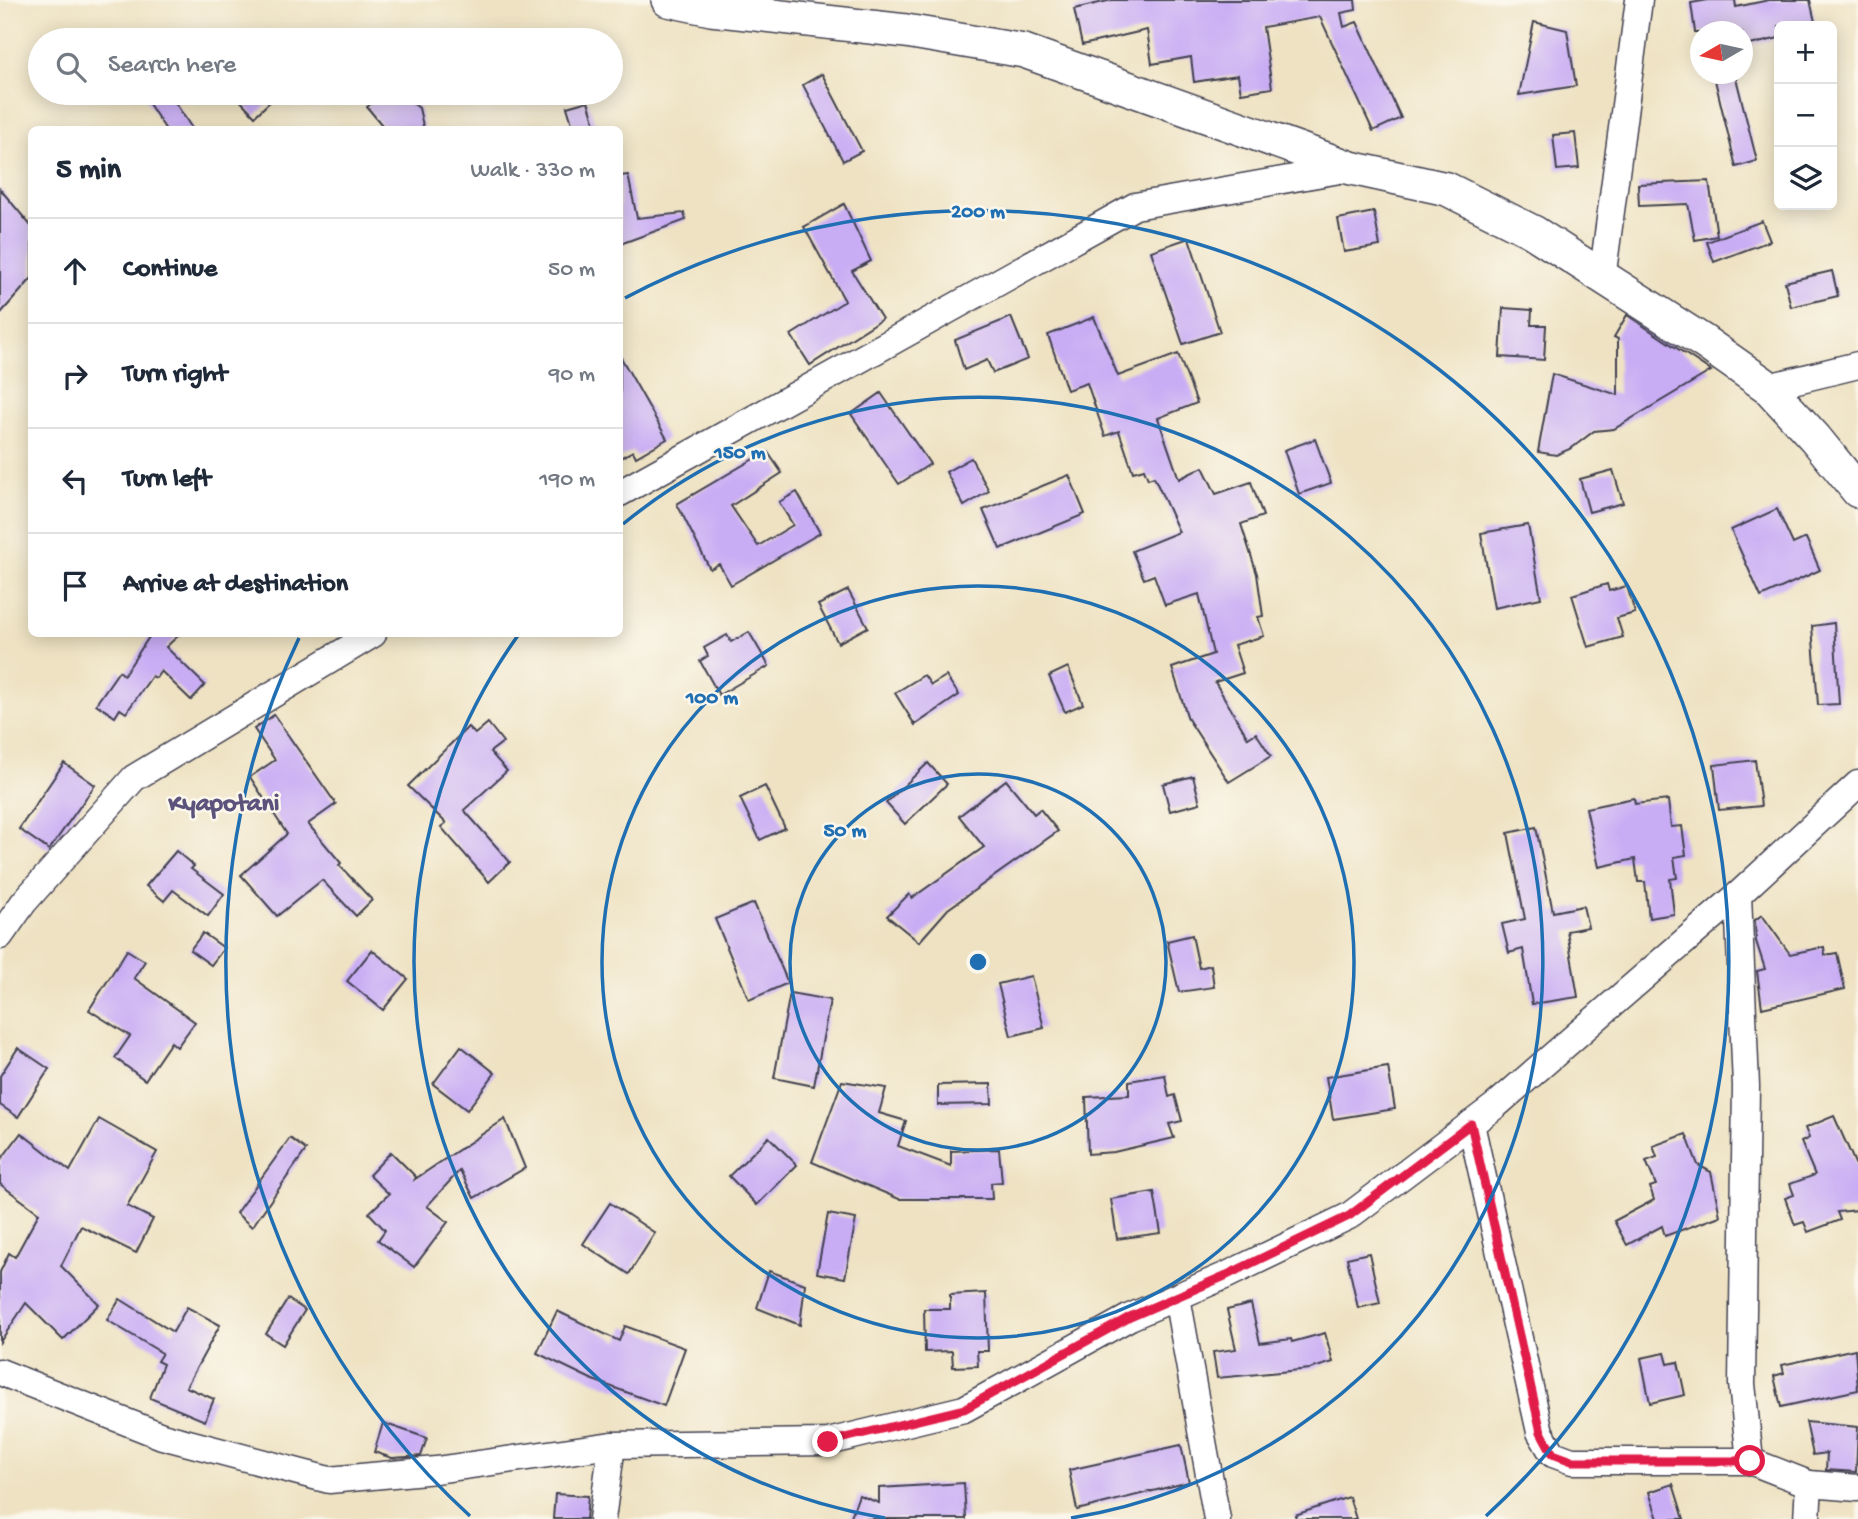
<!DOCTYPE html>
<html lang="en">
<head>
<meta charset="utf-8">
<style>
  :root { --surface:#fff; --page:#f6f6f7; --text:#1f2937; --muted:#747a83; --line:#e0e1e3 }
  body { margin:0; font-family:"Gochi Hand",sans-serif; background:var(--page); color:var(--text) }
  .controls { position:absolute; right:21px; top:21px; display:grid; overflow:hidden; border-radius:10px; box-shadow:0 4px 18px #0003 }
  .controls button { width:63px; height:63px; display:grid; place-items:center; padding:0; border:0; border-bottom:2px solid var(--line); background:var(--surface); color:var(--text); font:35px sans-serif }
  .compass { position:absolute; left:1690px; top:21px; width:63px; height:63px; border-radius:50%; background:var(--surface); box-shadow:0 4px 18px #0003; rotate:261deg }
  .stop { position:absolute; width:21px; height:21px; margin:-16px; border:5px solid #e11d48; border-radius:50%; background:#fff }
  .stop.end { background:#e11d48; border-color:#fff; box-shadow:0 2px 7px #0008 }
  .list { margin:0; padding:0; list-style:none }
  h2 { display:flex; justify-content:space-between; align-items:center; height:91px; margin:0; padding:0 28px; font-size:30px }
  h2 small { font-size:23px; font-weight:400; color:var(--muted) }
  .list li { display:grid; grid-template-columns:46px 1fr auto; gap:21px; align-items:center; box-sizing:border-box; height:105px; padding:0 28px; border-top:2px solid var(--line) }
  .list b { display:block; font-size:26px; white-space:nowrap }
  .list em { font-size:23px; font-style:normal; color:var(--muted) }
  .icon { flex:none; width:38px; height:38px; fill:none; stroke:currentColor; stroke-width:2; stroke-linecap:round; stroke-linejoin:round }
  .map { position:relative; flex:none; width:1858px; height:1519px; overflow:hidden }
  .search { position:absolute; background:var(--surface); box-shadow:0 4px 18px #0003; left:28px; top:28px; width:595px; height:77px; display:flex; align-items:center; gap:18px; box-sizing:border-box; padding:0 24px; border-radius:38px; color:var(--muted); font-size:26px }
  .panel { position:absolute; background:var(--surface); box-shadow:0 4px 18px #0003; left:28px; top:126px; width:595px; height:511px; border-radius:10px }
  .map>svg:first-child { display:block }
</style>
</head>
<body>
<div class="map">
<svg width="1858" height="1519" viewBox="0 0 1858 1519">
  <rect width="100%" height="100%" fill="#fbf7ec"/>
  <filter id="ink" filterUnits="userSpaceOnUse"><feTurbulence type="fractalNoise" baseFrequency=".0143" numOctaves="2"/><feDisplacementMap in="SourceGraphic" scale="14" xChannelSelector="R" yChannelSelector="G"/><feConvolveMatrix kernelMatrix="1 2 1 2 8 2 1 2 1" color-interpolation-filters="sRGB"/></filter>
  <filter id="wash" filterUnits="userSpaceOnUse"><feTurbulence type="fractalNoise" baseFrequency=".00686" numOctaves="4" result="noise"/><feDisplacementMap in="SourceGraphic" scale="28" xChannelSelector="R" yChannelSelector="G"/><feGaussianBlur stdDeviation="1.57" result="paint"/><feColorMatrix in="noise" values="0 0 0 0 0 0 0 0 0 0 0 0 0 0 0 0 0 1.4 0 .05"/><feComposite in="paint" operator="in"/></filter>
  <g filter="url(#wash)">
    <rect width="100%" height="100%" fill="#eee2c2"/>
    <g id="blocks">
      <g fill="#c9adf4">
        <path d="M1112,0H1355L1356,10L1341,13L1344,27L1357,22L1401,118L1373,131L1320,17L1263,27L1272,88L1241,93L1238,75L1194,82L1191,57L1152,64L1147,30L1082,45L1074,9Z"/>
        <path d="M1708,0H1735L1736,7L1769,0H1810L1816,26H1779V38L1742,47V32H1695L1691,3Z"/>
        <path d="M1534,22L1567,30L1576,86L1519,95Z"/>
        <path d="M822,74L862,151L843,161L803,85Z"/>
        <path d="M1725,74H1735L1757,161L1736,167L1714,76Z"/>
        <path d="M142,93H169L193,130H166Z"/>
        <path d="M233,93H279L255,116Z"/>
        <path d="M383,93H400L419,108L424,130H386L367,107Z"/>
        <path d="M588,101L597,130H574L567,107Z"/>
        <path d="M1575,133L1579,168L1557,170L1553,135Z"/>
        <path d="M628,175L637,218L684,213L686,220L620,244V176Z"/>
        <path d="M1709,181L1717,236L1695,240L1688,204L1639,206L1638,184Z"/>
        <path d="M0,189L32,227V278L0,314Z"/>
        <path d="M844,204L871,261L852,271L882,319L810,365L791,335L845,301L804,227Z"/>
        <path d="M1374,212L1380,246L1344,252L1338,219Z"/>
        <path d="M1762,221L1770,241L1714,262L1707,242Z"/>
        <path d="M1189,238L1220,332L1183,344L1151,251Z"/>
        <path d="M1832,271L1838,296L1791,307L1785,282Z"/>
        <path d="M1503,308L1532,310L1531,325H1546L1544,360L1500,357Z"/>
        <path d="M1627,315L1711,371L1614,429L1594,431L1572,448L1556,455L1538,452L1552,374L1618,395V339L1614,337Z"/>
        <path d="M1011,317L1028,359L993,373L987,360L964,370L955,340Z"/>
        <path d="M1094,317L1118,376L1178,354L1197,403L1158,418L1179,479L1203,467L1216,494L1251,482L1263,516L1241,524L1257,574L1263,616L1258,617L1264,636L1234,645L1243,673L1215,682L1248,738L1256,733L1271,756L1229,782L1188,719L1172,668L1213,654L1199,594L1165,605L1154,575L1144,579L1132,551L1179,532L1154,477L1148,479L1144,469L1133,472L1119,431L1105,436L1087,383L1067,390L1048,335Z"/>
        <path d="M620,356L667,439L636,457L633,451L620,458Z"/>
        <path d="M881,393L930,464L899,484L851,414Z"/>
        <path d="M1315,439L1331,483L1299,494L1284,450Z"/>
        <path d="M767,451L782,473L731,506L758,546L793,525L779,502L797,492L820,533L731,585L719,564L710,569L677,504Z"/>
        <path d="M971,458L989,491L964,506L946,472Z"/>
        <path d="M1613,470L1623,503L1589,512L1580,479Z"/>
        <path d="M1069,475L1085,514L1000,549L983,510Z"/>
        <path d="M1777,509L1793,544L1806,538L1820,570L1761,597L1731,530Z"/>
        <path d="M1528,525L1541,598L1494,608L1481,533Z"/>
        <path d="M1607,584L1609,591L1627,586L1635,613L1617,618L1623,637L1588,647L1572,595Z"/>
        <path d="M848,590L868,627L838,643L818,605Z"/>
        <path d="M1834,623L1839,704L1818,705L1812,626Z"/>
        <path d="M749,632L769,666L719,695L700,661L708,656L704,648L727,635L731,642Z"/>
        <path d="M151,634H180L166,647L205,685L191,700L161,671L156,678L152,676L126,713L120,709L115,717L96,704L119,671L124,675Z"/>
        <path d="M1068,667L1083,704L1065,712L1049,676Z"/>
        <path d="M924,675L931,685L946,676L959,695L915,725L895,693Z"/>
        <path d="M274,715L336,804L308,824L341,863L339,865L372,900L356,916L322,880L277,916L241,875L287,834L250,777L275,760L254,729Z"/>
        <path d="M488,723L503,742L490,752L507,771L464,810L510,862L489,882L441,827L446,823L408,786L468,727L475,734Z"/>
        <path d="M1755,760L1761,806L1719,810L1714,765Z"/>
        <path d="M64,763L95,785L49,850L19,829Z"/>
        <path d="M928,763L947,784L905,824L886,803Z"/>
        <path d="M1193,776L1200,803L1170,811L1163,784Z"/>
        <path d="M1006,780L1034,814L1040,809L1058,831L948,909L919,942L887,916L909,894L912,898L984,847L959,816Z"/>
        <path d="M765,786L785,828L760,840L740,798Z"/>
        <path d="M1634,798L1635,804L1668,800L1671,827L1682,826L1686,855L1674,857L1677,878L1670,879L1674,914L1649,918L1645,882H1638L1635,859L1599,867L1586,808Z"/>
        <path d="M1536,827L1553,912L1583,906L1588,927L1567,931L1578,997L1532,1004L1523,949L1509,953L1502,924L1525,919L1508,833Z"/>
        <path d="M176,851L194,866L191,869L224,894L208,916L173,890L164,901L146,886Z"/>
        <path d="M754,903L788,983L749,1000L715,919Z"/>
        <path d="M1762,915L1790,954L1824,947L1825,955L1837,953L1845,989L1762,1008L1757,971L1765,969L1756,941L1755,920Z"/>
        <path d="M203,933L224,948L211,965L190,950Z"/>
        <path d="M1192,935L1199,968L1211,965L1214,987L1179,992L1167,941Z"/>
        <path d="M127,950L145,961L134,978L195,1022L177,1047L171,1042L145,1080L115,1058L130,1036L89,1010Z"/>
        <path d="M372,950L408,979L383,1010L347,981Z"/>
        <path d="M1031,976L1044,1028L1011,1036L998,984Z"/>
        <path d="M790,993L830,1000L814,1086L774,1078Z"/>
        <path d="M461,1046L495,1073L467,1110L433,1084Z"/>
        <path d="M18,1048L49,1069L18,1117L0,1105V1076Z"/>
        <path d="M1388,1067L1395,1109L1333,1119L1326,1077Z"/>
        <path d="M1165,1075L1169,1097L1175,1095L1182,1121L1169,1124L1174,1138L1114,1152L1088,1154L1086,1097L1129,1095V1081Z"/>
        <path d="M842,1081L886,1088L879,1113L906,1121L898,1146L951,1166V1151L999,1149L1002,1182L991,1183L992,1199H899L812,1162Z"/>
        <path d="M991,1084L992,1104L938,1105V1085Z"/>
        <path d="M1834,1116L1858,1170V1210L1837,1212L1840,1220L1808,1232L1804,1222L1795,1225L1785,1198L1794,1195L1790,1184L1815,1175L1801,1142L1809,1138L1805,1128Z"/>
        <path d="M99,1119L157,1152L127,1206L153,1219L136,1253L81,1226L61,1266L99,1304L63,1340L26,1303L0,1342V1272L9,1253L15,1257L39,1213L0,1184V1161L21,1133L70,1171Z"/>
        <path d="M505,1119L525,1168L474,1198L460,1170L427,1206L448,1222L414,1267L378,1240L385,1230L369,1213L389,1194L369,1175L391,1152L416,1177L415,1179Z"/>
        <path d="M1686,1134L1698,1165L1711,1172L1720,1216L1665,1236L1662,1226L1627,1245L1614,1221L1654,1200L1650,1187L1656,1185L1646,1161L1657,1157L1653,1146Z"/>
        <path d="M769,1137L797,1165L757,1205L729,1176Z"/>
        <path d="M290,1138L306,1150L252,1227L236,1213Z"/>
        <path d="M1154,1192L1161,1233L1117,1239L1111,1199Z"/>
        <path d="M610,1203L655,1233L629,1274L583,1244Z"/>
        <path d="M828,1214L856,1219L845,1278L817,1273Z"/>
        <path d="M1369,1253L1380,1303L1358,1308L1347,1258Z"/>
        <path d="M769,1271L805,1284L800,1325L757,1308Z"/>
        <path d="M986,1293L988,1351H977L978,1366L953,1367L952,1351L925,1352L924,1309H950V1295Z"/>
        <path d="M120,1299L173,1332L187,1307L220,1325L186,1387L214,1399L205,1421L150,1398L163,1364L157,1361L162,1353L107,1320Z"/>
        <path d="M288,1299L305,1310L283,1345L266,1334Z"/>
        <path d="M1251,1304L1260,1343L1291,1339L1292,1342L1325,1333L1333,1362L1310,1369L1217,1378L1213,1352L1236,1349L1227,1310Z"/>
        <path d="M557,1311L619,1341L625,1326L685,1348L664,1406L593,1380L537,1353Z"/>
        <path d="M1855,1349L1858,1390L1781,1407L1774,1376L1784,1373L1782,1365Z"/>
        <path d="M1665,1353L1668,1364L1678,1362L1685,1395L1650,1403L1641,1358Z"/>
        <path d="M1806,1422L1858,1427L1856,1472L1826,1470L1827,1453L1813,1455Z"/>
        <path d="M383,1423L427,1438L421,1456L392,1458L374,1452Z"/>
        <path d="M1181,1445L1189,1482L1077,1510L1069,1470Z"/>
        <path d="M964,1483L966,1519H850L859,1495L879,1503V1488Z"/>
        <path d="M1673,1484L1684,1519H1658L1649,1492Z"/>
        <path d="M555,1494L588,1496L586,1519H553Z"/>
        <path d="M1349,1497L1356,1519H1296L1295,1515Z"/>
      </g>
    </g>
  </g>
  <g filter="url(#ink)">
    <use href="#blocks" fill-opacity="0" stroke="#413f4f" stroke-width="2"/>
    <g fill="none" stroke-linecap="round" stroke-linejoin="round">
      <g stroke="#413f4f" stroke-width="29">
        <g id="minor">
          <path d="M1602,279L1639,0"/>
          <path d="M1768,387L1858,365"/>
          <path d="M620,493L1135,206L1351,168"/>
          <path d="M1738,895L1746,1086L1742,1384L1750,1461L1809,1484L1807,1519"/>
          <path d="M0,936L24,902L134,778L373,634"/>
          <path d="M1471,1124L1540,1432L1553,1454L1572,1461H1750"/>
          <path d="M1177,1297L1217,1519"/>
          <path d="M0,1372L162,1436L329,1480L436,1470L612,1445L828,1442L964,1409L1130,1317L1227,1275L1349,1216L1495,1106L1738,895L1858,784"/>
          <path d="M1809,1484L1858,1488"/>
          <path d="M602,1519L612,1445"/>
        </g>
      </g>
      <g stroke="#413f4f" stroke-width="36">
        <path id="tertiary" d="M668,0L711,9L906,31L1024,51L1351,168L1447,189L1533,232L1704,342L1768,387L1815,438L1858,491"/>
      </g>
      <use href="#minor" stroke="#fff" stroke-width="26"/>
      <use href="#tertiary" stroke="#fff" stroke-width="33"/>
    </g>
  </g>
  <g fill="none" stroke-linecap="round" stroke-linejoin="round" filter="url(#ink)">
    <path stroke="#e11d48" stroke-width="9" d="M828,1442L964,1409L1130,1317L1227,1275L1349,1216L1471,1124L1541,1432L1553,1454L1572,1461H1750"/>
  </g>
  <g fill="none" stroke="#1f6fb2" stroke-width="3.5">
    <circle cx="978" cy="962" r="188"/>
    <circle cx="978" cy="962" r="376"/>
    <path d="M885 1518A564 564 0 0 1 519 634M623 524A564 564 0 1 1 1071 1518"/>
    <path d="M470 1516A752 752 0 0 1 299 638M625 298A752 752 0 0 1 1486 1516"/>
  </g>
  <g text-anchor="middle" stroke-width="5" stroke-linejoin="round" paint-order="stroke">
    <g font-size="26" font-weight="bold" fill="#5c537c" stroke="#fbf7ec">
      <text x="224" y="810">Kyapotani</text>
    </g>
  </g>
  <circle cx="978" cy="962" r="10" fill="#1f6fb2" stroke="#fbf7ec" stroke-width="3.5"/>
  <g font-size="21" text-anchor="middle" font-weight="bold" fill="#1f6fb2" stroke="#fbf7ec" stroke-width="5" stroke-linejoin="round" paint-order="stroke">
    <text x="978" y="217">200 m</text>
    <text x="740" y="458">150 m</text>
    <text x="712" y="703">100 m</text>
    <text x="845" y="836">50 m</text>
  </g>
</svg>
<div class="controls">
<button>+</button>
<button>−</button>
<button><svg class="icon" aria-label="layers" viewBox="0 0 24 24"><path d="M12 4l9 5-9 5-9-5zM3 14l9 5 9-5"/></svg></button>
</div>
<svg class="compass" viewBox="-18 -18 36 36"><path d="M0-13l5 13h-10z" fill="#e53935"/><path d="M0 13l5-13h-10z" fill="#747a83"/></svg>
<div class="stop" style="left:1750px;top:1461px"></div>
<div class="stop end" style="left:828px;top:1442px"></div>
<div class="search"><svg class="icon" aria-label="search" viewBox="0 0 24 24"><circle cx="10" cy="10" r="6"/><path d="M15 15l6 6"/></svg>Search here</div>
<section class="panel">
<h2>5 min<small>Walk · 330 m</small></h2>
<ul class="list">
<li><svg class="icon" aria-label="ahead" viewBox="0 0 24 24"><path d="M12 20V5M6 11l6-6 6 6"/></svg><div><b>Continue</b></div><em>50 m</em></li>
<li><svg class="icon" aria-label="right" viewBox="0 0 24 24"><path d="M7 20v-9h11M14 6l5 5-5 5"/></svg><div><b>Turn right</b></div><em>90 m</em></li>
<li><svg class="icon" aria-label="left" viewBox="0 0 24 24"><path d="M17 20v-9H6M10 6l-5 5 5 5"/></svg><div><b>Turn left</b></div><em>190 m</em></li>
<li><svg class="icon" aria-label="arrive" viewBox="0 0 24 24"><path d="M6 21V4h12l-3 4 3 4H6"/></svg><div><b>Arrive at destination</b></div></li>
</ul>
</section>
</div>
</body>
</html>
